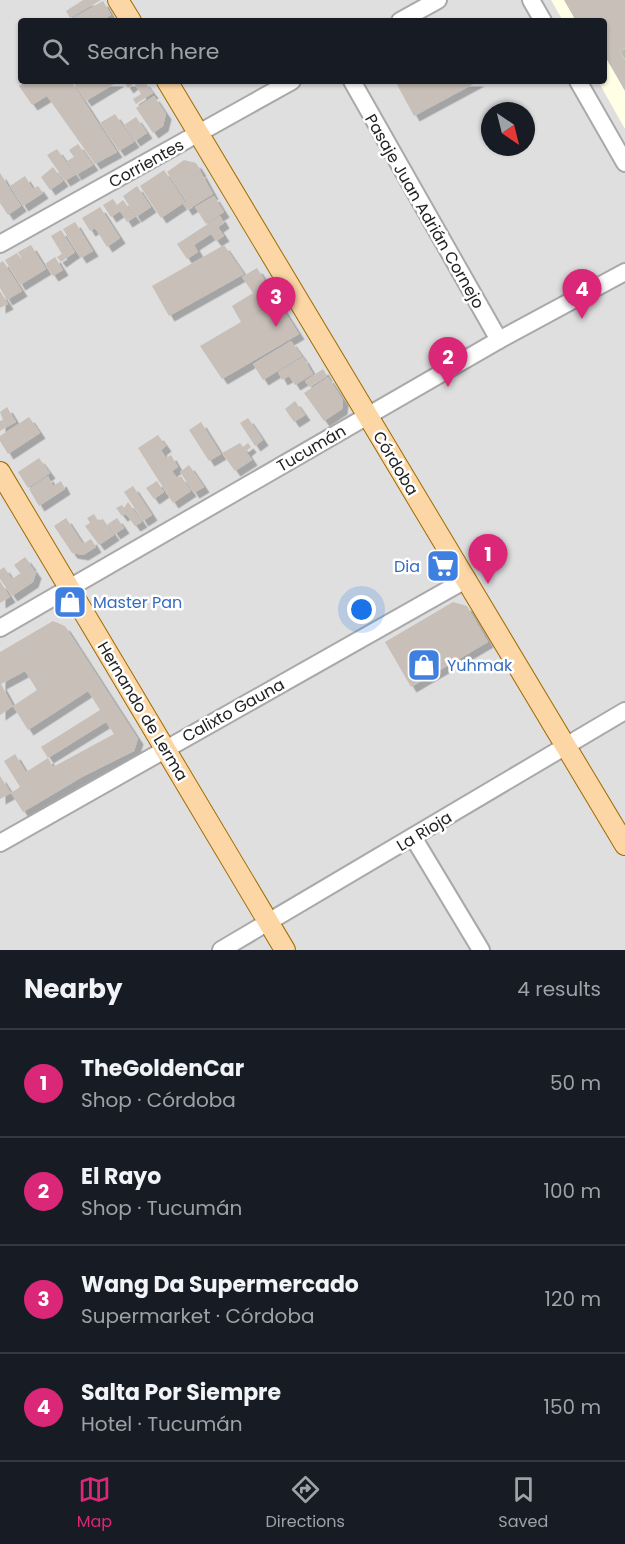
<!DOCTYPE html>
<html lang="en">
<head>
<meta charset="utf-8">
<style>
  :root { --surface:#171b24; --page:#242831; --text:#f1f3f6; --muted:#9ea1a6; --line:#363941; --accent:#db2777 }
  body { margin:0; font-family:Poppins,sans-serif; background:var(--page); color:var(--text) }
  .compass { position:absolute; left:481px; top:102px; width:54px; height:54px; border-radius:50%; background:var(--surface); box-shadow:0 2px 4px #0004; rotate:145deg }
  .you { position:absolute; left:362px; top:610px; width:21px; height:21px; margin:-15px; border:4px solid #fff; border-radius:50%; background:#1a73e8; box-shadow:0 0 0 9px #1a73e833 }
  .badge { display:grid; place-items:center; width:39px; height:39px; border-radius:50%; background:var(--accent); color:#fff; font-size:20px; font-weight:700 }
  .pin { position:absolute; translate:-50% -50px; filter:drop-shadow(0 2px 3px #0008) }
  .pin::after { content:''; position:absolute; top:32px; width:21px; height:18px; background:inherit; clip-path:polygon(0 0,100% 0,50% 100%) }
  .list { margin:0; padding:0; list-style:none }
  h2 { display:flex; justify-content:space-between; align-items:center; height:78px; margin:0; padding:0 24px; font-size:26px }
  h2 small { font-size:20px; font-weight:400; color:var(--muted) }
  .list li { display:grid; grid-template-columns:39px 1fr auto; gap:18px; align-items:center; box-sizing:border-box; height:108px; padding:0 24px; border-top:2px solid var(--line) }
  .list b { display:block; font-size:22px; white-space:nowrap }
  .list p { margin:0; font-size:20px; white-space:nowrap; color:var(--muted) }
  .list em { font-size:20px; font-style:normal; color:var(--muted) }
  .icon { flex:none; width:33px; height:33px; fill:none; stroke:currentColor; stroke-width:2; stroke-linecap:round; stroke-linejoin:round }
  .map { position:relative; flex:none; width:625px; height:950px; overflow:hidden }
  .search { position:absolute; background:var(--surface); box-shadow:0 2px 4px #0004; left:18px; right:18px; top:18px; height:66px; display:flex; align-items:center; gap:15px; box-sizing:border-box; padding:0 21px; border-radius:6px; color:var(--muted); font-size:22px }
  .sheet { height:510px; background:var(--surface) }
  nav { display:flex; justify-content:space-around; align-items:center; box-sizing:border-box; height:84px; border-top:2px solid var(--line); background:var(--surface); font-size:16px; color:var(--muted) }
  nav a { display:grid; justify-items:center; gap:3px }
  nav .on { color:var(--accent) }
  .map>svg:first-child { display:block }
</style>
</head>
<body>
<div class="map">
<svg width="625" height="950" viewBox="0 0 625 950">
  <defs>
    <filter id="shadow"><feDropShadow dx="5.5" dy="5.5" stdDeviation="0" flood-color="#0004"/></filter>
  </defs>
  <rect width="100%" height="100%" fill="#f2efe9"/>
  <path fill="#e0dfdf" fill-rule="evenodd" d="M0,0H625V950H0ZM21,21H604V81H21ZM490,111H526V147H490Z"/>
  <path fill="#ffffe5" d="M551,0H625V129L598,81H604V21H563Z"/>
  <g fill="#c7bfb8" fill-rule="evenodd" filter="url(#shadow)">
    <path d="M83,0H101L70,18L66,11Z"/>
    <path d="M564,0H625V48L620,51L625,60V91L606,58L604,59V21H576Z"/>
    <path d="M103,1L111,15L101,21H74L73,18Z"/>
    <path d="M27,81H71L117,152L95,164L47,96L32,105L19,86Z"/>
    <path d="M75,81H119L86,101L73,82Z"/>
    <path d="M126,81H144L153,93L136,104L133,99L141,94L134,83L128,88L124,82Z"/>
    <path d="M395,81H479L414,116Z"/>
    <path d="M154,96L166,114L163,126L153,133L136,108Z"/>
    <path d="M115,114L134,142L119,151L100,123Z"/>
    <path d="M136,117L147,133L135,141L124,125Z"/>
    <path d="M78,144L93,165L76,175L67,161L74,157L69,150Z"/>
    <path d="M57,149L75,175L65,181L47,155Z"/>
    <path d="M184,160L196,163L201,171L183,184L201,172L213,194L187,210L183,204L187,202L167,172Z"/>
    <path d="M53,167L63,181L50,190L41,177Z"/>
    <path d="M164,170L185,202L161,218L140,186Z"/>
    <path d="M0,173L21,206L8,215L0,203Z"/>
    <path d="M25,176L33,189L38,186L43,193L23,206L10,186Z"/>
    <path d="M137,186L151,207L136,217L123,196Z"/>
    <path d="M214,196L224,212L206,224L195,207Z"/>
    <path d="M113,199L117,205L123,200L135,217L127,222L120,211L111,217L103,205Z"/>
    <path d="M100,207L120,238L107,247L95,228L90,231L82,218Z"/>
    <path d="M220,216L224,223L218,227L224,236L216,241L211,234L194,245L198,252L187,259L177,244Z"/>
    <path d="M75,222L93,251L81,258L63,229Z"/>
    <path d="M61,230L75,252L61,262L57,257L62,254L51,236Z"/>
    <path d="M31,245L46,269L20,285L5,260L17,253L23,261L18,252Z"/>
    <path d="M224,245L244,274L169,316L152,286Z"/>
    <path d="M55,257L63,270L53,276L45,264Z"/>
    <path d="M3,261L22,291L7,300L0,288V263Z"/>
    <path d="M257,268L277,299L244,321L278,301L299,334L222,379L200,346L241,322L232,306L253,293L242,277Z"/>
    <path d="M0,291L8,304L0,308Z"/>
    <path d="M291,341L302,356L263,380L253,364Z"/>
    <path d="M303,357L313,374L295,385L289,376L282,380L278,372Z"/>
    <path d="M323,369L327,376L309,387L305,381Z"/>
    <path d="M328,377L343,400L342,409L324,421L304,393Z"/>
    <path d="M295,401L305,415L294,422L285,409Z"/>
    <path d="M7,407L16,422L0,431V421L3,420L0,412Z"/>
    <path d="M29,417L40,433L8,454L0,441V436Z"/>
    <path d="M248,418L263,440L255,446L240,423Z"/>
    <path d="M201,422L221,454L209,461L189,430Z"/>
    <path d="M158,435L166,446L161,450L166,458L171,455L178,467L172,471L177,478L181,476L191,491L173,503L138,448Z"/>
    <path d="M240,443L243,447L248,443L251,447L246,451L252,460L235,471L222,453Z"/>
    <path d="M39,458L50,473L28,488L18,472Z"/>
    <path d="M189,465L204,487L194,493L180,472Z"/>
    <path d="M48,476L53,486L61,481L65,489L39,506L29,489Z"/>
    <path d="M157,481L164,492L154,499L146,488Z"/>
    <path d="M133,486L152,515L143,521L124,492Z"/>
    <path d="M128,502L142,522L135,526L126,514L122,516L116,508L122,505L124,508Z"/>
    <path d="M94,514L98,521L103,519L114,535L99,545L85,526L90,523L87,518Z"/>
    <path d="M66,518L83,544L91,539L96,547L83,555L72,553L54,526Z"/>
    <path d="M117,518L124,528L115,534L108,524Z"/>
    <path d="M25,557L31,565L20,573L14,565Z"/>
    <path d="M31,566L36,573L33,582L12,596L0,579V570L4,567L12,579Z"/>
    <path d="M0,581L10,597L0,603Z"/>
    <path d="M453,602L467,606L488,642L411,687L385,642Z"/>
    <path d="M53,621L65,626L138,739L134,751L82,777L23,812L11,793L20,787L4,761L15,754L26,772L48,758L41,747L100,710L88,691L28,730L13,706L37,690L25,671L1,684L13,706L0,715V652ZM106,722L114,734L53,767L48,758Z"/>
    <path d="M0,776L11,793L0,799Z"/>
  </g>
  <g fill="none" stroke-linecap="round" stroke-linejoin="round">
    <g stroke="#a9a9a9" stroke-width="20">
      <g id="minor">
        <path d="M531,0L543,21"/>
        <path d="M400,21L438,0"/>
        <path d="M352,81L499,340"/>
        <path d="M578,81L625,163"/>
        <path d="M0,244L292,81"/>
        <path d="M0,628L499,340L625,272"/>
        <path d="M413,837L481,950"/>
        <path d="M0,843L467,579"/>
        <path d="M221,950L625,711"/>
      </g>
    </g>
    <g stroke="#a06b00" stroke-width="22">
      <g id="major">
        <path d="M118,0L131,21"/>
        <path d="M167,81L625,845"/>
        <path d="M0,472L285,950"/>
      </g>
    </g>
    <use href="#minor" stroke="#fff" stroke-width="16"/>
    <use href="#major" stroke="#fcd6a4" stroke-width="20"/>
  </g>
  <defs>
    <g id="supermarket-square" transform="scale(1.725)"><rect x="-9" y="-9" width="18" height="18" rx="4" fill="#3f7fe0" stroke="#fff"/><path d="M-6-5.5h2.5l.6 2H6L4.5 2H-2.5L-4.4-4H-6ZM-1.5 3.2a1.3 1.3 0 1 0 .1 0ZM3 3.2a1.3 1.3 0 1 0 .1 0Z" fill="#fff"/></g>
    <g id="shop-square" transform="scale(1.725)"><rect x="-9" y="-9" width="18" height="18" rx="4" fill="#3f7fe0" stroke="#fff"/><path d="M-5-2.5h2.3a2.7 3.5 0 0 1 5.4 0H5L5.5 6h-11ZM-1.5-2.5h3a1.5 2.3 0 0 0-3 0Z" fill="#fff"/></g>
  </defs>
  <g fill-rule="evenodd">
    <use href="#supermarket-square" x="443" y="566"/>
    <use href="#shop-square" x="70" y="602"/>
    <use href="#shop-square" x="424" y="665"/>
  </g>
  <g text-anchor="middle" stroke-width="5" stroke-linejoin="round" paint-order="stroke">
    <g font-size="16" fill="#222" stroke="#fff">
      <text transform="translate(146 163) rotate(-29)" y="6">Corrientes</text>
      <text transform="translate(425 211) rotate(60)" y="6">Pasaje Juan Adrián Cornejo</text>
      <text transform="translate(311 448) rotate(-30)" y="6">Tucumán</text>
      <text transform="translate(396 463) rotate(59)" y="6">Córdoba</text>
      <text transform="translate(233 710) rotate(-29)" y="6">Calixto Gauna</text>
      <text transform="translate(143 711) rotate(59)" y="6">Hernando de Lerma</text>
      <text transform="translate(424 831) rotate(-31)" y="6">La Rioja</text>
    </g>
    <g font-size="16" fill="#366cbe" stroke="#fff" text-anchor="start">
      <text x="420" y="572" text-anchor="end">Dia</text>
      <text x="93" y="608">Master Pan</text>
      <text x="447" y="671">Yuhmak</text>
    </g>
  </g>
</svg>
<svg class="compass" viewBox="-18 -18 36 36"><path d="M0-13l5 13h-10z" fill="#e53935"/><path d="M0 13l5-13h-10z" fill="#9ea1a6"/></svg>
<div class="you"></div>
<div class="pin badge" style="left:488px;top:584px">1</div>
<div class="pin badge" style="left:448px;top:387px">2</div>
<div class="pin badge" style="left:276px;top:327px">3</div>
<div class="pin badge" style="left:582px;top:319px">4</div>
<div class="search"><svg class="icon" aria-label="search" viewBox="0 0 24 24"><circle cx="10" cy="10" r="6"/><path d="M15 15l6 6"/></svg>Search here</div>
</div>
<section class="sheet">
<h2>Nearby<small>4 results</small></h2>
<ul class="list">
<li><span class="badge">1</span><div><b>TheGoldenCar</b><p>Shop · Córdoba</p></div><em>50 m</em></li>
<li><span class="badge">2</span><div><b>El Rayo</b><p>Shop · Tucumán</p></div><em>100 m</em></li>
<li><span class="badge">3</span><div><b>Wang Da Supermercado</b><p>Supermarket · Córdoba</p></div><em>120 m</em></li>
<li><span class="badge">4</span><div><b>Salta Por Siempre</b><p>Hotel · Tucumán</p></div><em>150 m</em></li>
</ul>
</section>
<nav>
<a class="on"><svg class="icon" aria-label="map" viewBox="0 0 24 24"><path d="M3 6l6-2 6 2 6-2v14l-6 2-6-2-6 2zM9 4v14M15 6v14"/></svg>Map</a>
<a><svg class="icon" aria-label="directions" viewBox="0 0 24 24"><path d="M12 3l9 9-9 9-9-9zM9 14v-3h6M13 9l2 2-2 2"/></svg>Directions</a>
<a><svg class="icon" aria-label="saved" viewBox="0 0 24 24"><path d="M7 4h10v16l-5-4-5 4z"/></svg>Saved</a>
</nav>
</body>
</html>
